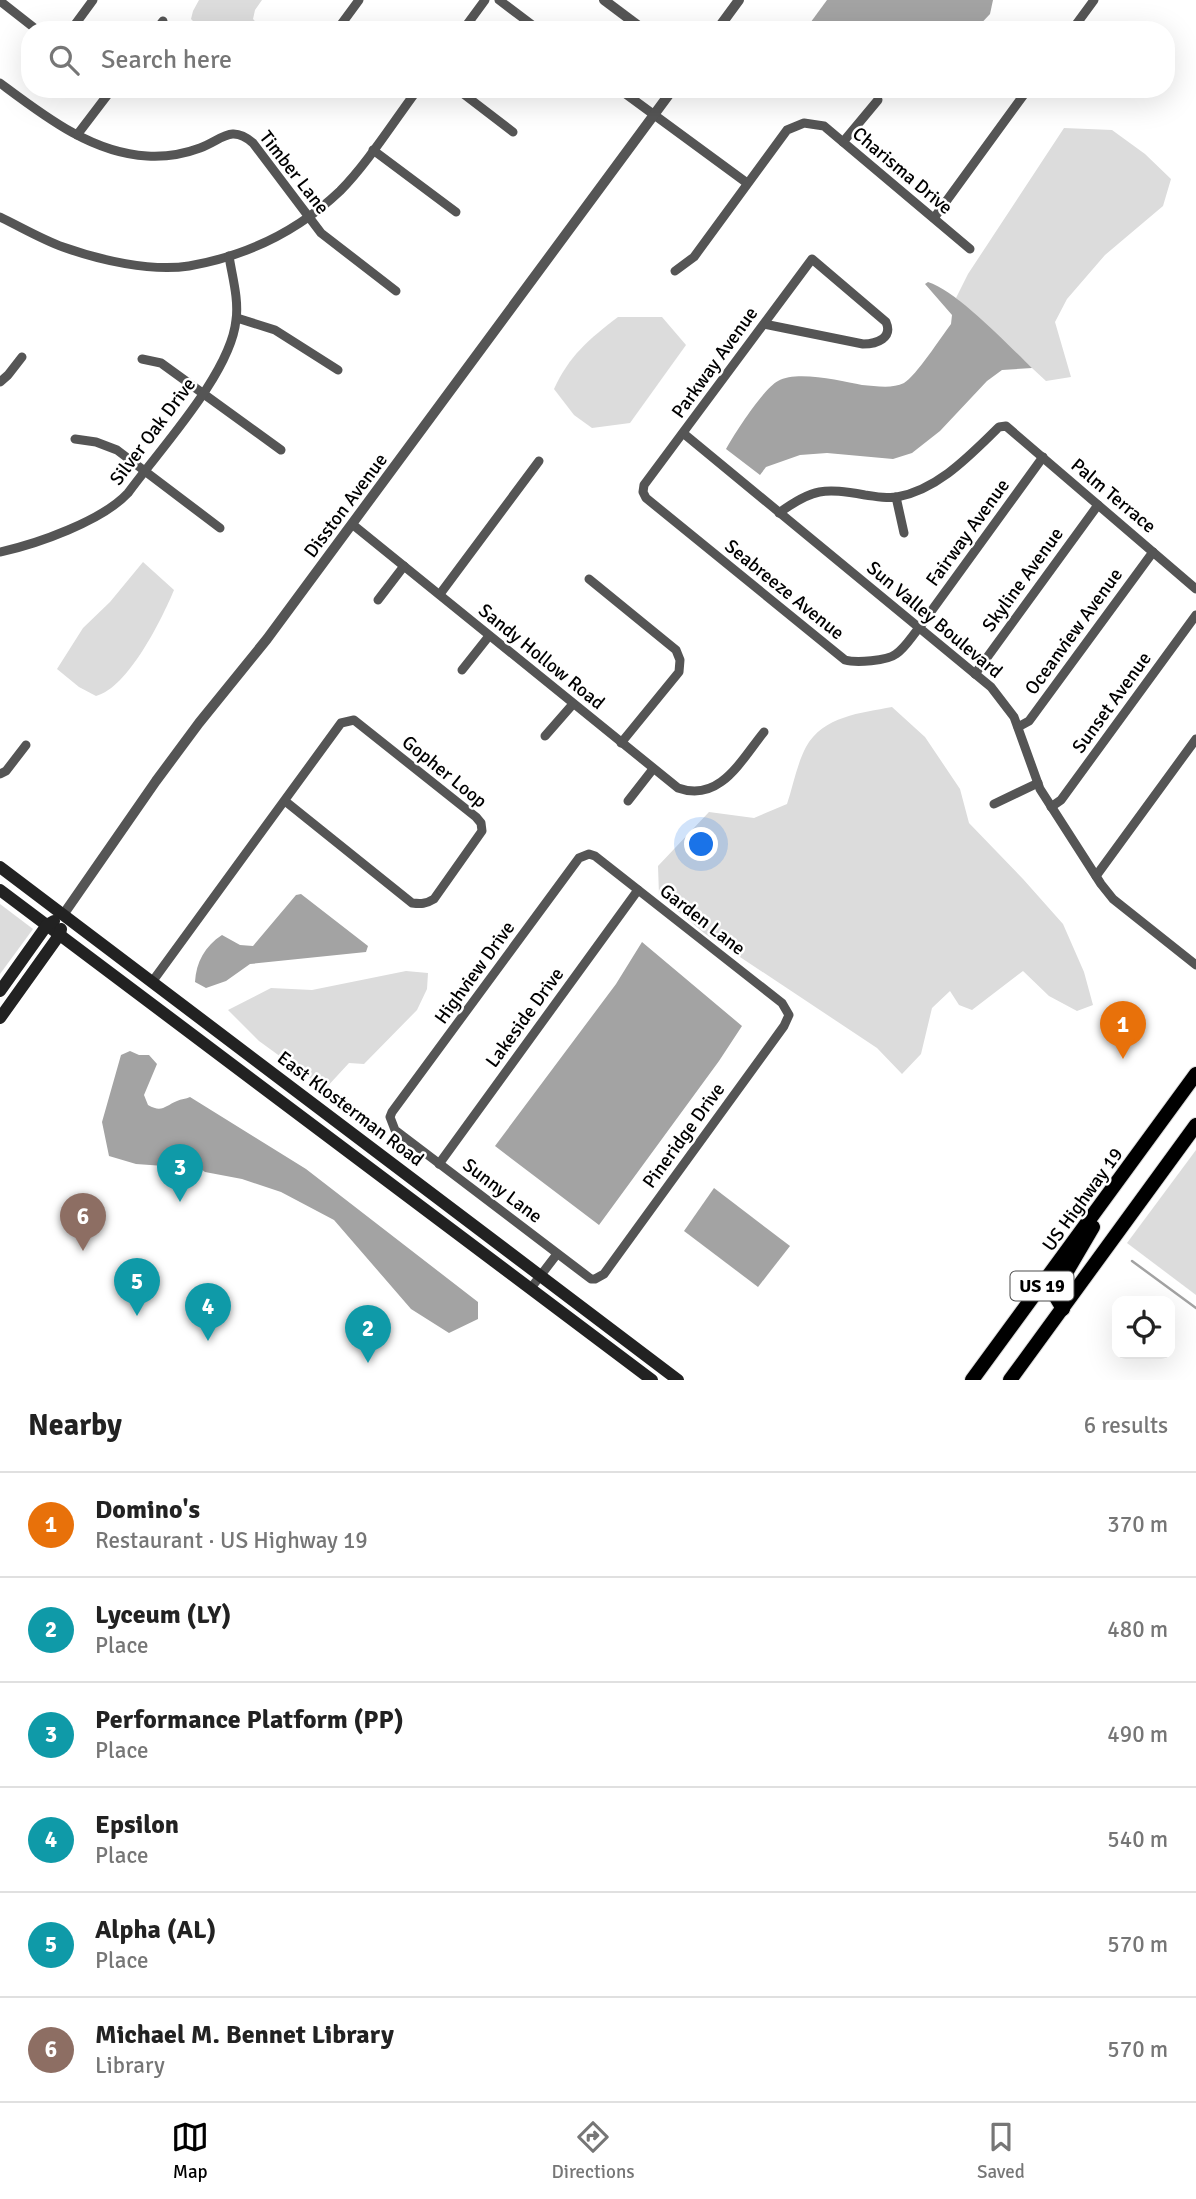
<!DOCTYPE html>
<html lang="en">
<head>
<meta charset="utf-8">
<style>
  :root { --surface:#fff; --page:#f2f2f2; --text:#222; --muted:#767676; --line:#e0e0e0; --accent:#000 }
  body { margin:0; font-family:Signika,sans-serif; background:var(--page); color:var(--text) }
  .controls { position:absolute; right:21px; bottom:21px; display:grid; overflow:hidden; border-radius:14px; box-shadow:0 7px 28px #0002 }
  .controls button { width:63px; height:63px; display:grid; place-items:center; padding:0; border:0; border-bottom:2px solid var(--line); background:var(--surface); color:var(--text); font:35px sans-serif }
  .you { position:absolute; left:702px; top:845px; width:24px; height:24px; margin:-18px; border:5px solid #fff; border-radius:50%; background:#1a73e8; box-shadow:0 0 0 10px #1a73e833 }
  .badge { display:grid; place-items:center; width:46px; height:46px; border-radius:50%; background:var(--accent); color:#fff; font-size:23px; font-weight:700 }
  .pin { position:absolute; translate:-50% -58px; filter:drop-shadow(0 2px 4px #0008) }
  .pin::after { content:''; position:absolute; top:37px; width:24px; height:21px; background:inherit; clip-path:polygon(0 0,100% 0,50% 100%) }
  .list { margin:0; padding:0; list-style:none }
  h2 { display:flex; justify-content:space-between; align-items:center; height:91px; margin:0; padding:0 28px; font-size:30px }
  h2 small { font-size:23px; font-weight:400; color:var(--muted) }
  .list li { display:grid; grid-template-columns:46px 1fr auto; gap:21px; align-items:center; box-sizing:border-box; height:105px; padding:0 28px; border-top:2px solid var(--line) }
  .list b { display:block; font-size:26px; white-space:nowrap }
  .list p { margin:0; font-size:23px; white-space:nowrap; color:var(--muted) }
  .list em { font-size:23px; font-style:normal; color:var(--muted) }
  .icon { flex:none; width:38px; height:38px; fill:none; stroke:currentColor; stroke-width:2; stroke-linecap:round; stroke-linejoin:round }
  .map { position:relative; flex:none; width:1196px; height:1380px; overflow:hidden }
  .search { position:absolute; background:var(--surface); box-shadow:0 7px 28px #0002; left:21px; right:21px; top:21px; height:77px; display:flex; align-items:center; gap:18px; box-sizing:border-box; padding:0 24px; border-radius:28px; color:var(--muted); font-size:26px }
  .sheet { height:721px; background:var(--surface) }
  nav { display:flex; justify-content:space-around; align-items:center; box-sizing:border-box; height:98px; border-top:2px solid var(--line); background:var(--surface); font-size:19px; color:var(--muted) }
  nav a { display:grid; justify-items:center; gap:4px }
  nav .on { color:var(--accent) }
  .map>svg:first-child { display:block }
</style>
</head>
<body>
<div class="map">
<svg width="1196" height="1380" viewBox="0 0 1196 1380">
  <rect width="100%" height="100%" fill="#fff"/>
  <g fill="#dcdcdc">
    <path d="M199,0H262L255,10L253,19L263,30H202L191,19L193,11Z"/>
    <path d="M1064,128L1112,130L1145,154L1171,179L1163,206L1105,255L1067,299L1055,322L1071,377L1046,381L956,298L968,274Z"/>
    <path d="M618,317H662L686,345L630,423L592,428L574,415L554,389C569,356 589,339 618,317Z"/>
    <path d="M143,562L174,590C162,619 128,688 96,696L79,687L57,669L83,628L110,602Z"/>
    <path d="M892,707L925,737L960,789L969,823L1023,879L1063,924L1084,972L1093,1005L1077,1011L1049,996L1023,971L972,1010L959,1005L950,991L932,1008L921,1054L902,1074L877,1048L704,933L659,895L658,866L709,812L754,818L787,804C793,786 797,764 806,747C823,716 861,713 892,707Z"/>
    <path d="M0,904L33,929L0,974Z"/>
    <path d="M406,971L428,973L427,989L417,1010L364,1064L349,1063L325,1089L259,1041L228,1010L271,988L312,990Z"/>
    <path d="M1196,1150V1295L1127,1243Z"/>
  </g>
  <g fill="#a3a3a3">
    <path d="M827,0H993L990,14L975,30H805Z"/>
    <path d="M928,282C957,291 1008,345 1032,368L1002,370L987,381L940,431L912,453L893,459L827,453L800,455L766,467L760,475L726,449C735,433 763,389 778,381C797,370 841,381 862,385C876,386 892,389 904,383C916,376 941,337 951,324L952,315L925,284Z"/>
    <path d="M301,894L368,946L366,952L250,964L226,981L206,988L195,982C196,962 205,946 222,935L240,945L253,946L296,895Z"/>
    <path d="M642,942L742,1026L719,1061L599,1225L495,1146L616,984Z"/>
    <path d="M130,1051L139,1055H149L157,1064L144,1095L148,1105C162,1113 165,1106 177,1101C181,1099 186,1099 190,1097L306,1169L478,1302V1319L449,1333L411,1309L334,1220L281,1192L242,1179L205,1172L201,1169L194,1171L178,1167L136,1164L109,1156L102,1122L121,1055Z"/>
    <path d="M714,1188L790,1246L758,1287L684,1231Z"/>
  </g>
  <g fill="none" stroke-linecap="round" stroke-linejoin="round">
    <path stroke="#a3a3a3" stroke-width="2.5" d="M1132,1261L1196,1308"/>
    <g stroke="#dbdbdb" stroke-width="16">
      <g id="trunk">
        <path d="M1063,1309L1057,1299L1056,1290L1093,1227"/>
        <path d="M972,1380L1196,1074"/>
        <path d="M1010,1380L1196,1125"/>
      </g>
    </g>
    <g stroke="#555" stroke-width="9">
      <path d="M499,0L539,30"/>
      <path d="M0,1L37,30"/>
      <path d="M71,30L93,0"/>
      <path d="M156,30L163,21"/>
      <path d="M337,30L359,0"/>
      <path d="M463,30L485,0"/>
      <path d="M1072,30L1094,0"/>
      <path d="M0,83C43,115 91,153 147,156C164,157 184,154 200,148C222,140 231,124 253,143L321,233L396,291"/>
      <path d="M457,89L513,132"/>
      <path d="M619,89L747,183"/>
      <path d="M77,135L112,89"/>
      <path d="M843,142L878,100"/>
      <path d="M373,150L456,212"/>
      <path d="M0,217C21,227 41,239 63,247C99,260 151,272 189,266C246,256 298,231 340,191C367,164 394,121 418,89"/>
      <path d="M934,218L1028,89"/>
      <path d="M675,271L694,257L787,130L804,123L824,126L970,249"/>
      <path d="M237,318L275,330L338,370"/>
      <path d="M764,324L863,344C877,344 893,338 886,322L812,259L644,485L643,492L646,498L845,660C856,663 887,661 896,654C905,648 912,636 919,628L1043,457"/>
      <path d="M142,359L161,363L281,450"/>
      <path d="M0,382L8,375L22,357"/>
      <path d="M683,433L991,687L1014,717L1040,789L1101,884L1113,899L1196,965"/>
      <path d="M75,439L96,442L117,450L220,528"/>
      <path d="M896,497L904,533"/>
      <path d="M779,513C813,488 824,488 865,495C875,496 887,499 897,497C939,489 970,455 999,427L1006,426L1196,589"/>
      <path d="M352,524L678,788C720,803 741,760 764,732"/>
      <path d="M0,552C37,544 102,521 128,493C160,449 231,373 236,320C239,299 232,276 229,256"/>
      <path d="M589,579L676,650L680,660L679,672L621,743"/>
      <path d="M440,594L539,461"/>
      <path d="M378,600L404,566"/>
      <path d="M462,670L489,636"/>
      <path d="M975,674L1098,505"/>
      <path d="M1018,727L1029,721L1153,552"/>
      <path d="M545,736L573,704"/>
      <path d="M0,774L6,771L26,745"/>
      <path d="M628,801L653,769"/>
      <path d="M994,804L1038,783"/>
      <path d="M1051,807L1061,800L1196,615"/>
      <path d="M589,854L595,856L782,1003L789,1015L784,1026L604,1274L595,1279H591L395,1130L390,1117L392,1112L579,858Z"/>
      <path d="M1096,876L1196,739"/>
      <path d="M152,982L341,723L354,720L476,817L481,823L482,831L434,899C426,904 421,904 412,903L285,801"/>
      <path d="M439,1164L638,890"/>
      <path d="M531,1288L557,1254"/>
    </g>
    <g stroke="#555" stroke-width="10">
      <path d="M604,0L644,30"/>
      <path d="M717,30L739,0"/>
      <path d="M63,915L156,781L199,723L267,639L673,89"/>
    </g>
    <g stroke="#222" stroke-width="12">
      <path d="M0,867L678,1380"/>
      <path d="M0,890L652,1380"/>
      <path d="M0,991L47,925L54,921"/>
      <path d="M0,1018L60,934L61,929"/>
    </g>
    <use href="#trunk" stroke="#000" stroke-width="14"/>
  </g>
  <g text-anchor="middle" stroke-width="5" stroke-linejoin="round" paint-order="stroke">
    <rect fill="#fff" stroke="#4c4c4c" stroke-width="2" x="1010.5" y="1271.5" width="63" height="29" rx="5"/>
    <g font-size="18" font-weight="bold" fill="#000">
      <text x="1042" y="1292">US 19</text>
    </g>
    <g font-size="19" fill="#000" stroke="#fff">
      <text transform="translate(903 170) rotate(40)" y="7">Charisma Drive</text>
      <text transform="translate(295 172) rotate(52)" y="7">Timber Lane</text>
      <text transform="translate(714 362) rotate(-54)" y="7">Parkway Avenue</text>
      <text transform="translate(152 431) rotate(-53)" y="7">Silver Oak Drive</text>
      <text transform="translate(1114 495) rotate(40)" y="7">Palm Terrace</text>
      <text transform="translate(345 505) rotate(-53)" y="7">Disston Avenue</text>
      <text transform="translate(967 532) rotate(-54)" y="7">Fairway Avenue</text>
      <text transform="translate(1022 579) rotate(-54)" y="7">Skyline Avenue</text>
      <text transform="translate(785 589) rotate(39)" y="7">Seabreeze Avenue</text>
      <text transform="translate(935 619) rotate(40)" y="7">Sun Valley Boulevard</text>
      <text transform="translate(1073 631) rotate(-54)" y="7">Oceanview Avenue</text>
      <text transform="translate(542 656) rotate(39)" y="7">Sandy Hollow Road</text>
      <text transform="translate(1111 702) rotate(-54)" y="7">Sunset Avenue</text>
      <text transform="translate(445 771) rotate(39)" y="7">Gopher Loop</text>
      <text transform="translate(703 919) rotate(38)" y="7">Garden Lane</text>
      <text transform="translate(474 972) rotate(-54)" y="7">Highview Drive</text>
      <text transform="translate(524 1017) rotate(-54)" y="7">Lakeside Drive</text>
      <text transform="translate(351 1108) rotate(37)" y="7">East Klosterman Road</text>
      <text transform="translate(683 1135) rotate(-54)" y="7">Pineridge Drive</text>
      <text transform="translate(503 1190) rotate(37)" y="7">Sunny Lane</text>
      <text transform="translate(1082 1199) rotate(-54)" y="7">US Highway 19</text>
    </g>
  </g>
</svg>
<div class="controls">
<button><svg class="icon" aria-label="locate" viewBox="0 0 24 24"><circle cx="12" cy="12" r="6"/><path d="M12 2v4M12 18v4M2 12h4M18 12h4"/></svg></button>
</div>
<div class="you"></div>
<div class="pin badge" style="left:1123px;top:1059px;background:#e8710a">1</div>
<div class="pin badge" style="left:368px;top:1363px;background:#0f9aa8">2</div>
<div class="pin badge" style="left:180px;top:1202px;background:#0f9aa8">3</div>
<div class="pin badge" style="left:208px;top:1341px;background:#0f9aa8">4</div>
<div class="pin badge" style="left:137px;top:1316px;background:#0f9aa8">5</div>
<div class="pin badge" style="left:83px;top:1251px;background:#8d6e63">6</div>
<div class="search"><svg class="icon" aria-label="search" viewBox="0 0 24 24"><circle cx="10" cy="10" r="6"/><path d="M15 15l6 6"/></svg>Search here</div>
</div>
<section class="sheet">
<h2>Nearby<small>6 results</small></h2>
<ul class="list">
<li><span class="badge" style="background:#e8710a">1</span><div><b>Domino's</b><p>Restaurant · US Highway 19</p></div><em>370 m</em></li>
<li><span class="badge" style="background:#0f9aa8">2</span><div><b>Lyceum (LY)</b><p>Place</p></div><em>480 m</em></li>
<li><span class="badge" style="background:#0f9aa8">3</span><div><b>Performance Platform (PP)</b><p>Place</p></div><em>490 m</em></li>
<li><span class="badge" style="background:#0f9aa8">4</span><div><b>Epsilon</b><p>Place</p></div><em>540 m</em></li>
<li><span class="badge" style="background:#0f9aa8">5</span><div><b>Alpha (AL)</b><p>Place</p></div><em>570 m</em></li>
<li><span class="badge" style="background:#8d6e63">6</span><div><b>Michael M. Bennet Library</b><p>Library</p></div><em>570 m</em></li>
</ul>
</section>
<nav>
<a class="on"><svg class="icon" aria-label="map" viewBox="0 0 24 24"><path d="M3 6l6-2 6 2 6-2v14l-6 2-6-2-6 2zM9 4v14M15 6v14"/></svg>Map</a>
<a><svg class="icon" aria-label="directions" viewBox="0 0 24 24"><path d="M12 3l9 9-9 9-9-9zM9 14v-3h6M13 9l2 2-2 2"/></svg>Directions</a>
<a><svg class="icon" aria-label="saved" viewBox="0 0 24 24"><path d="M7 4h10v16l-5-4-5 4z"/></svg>Saved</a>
</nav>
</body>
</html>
